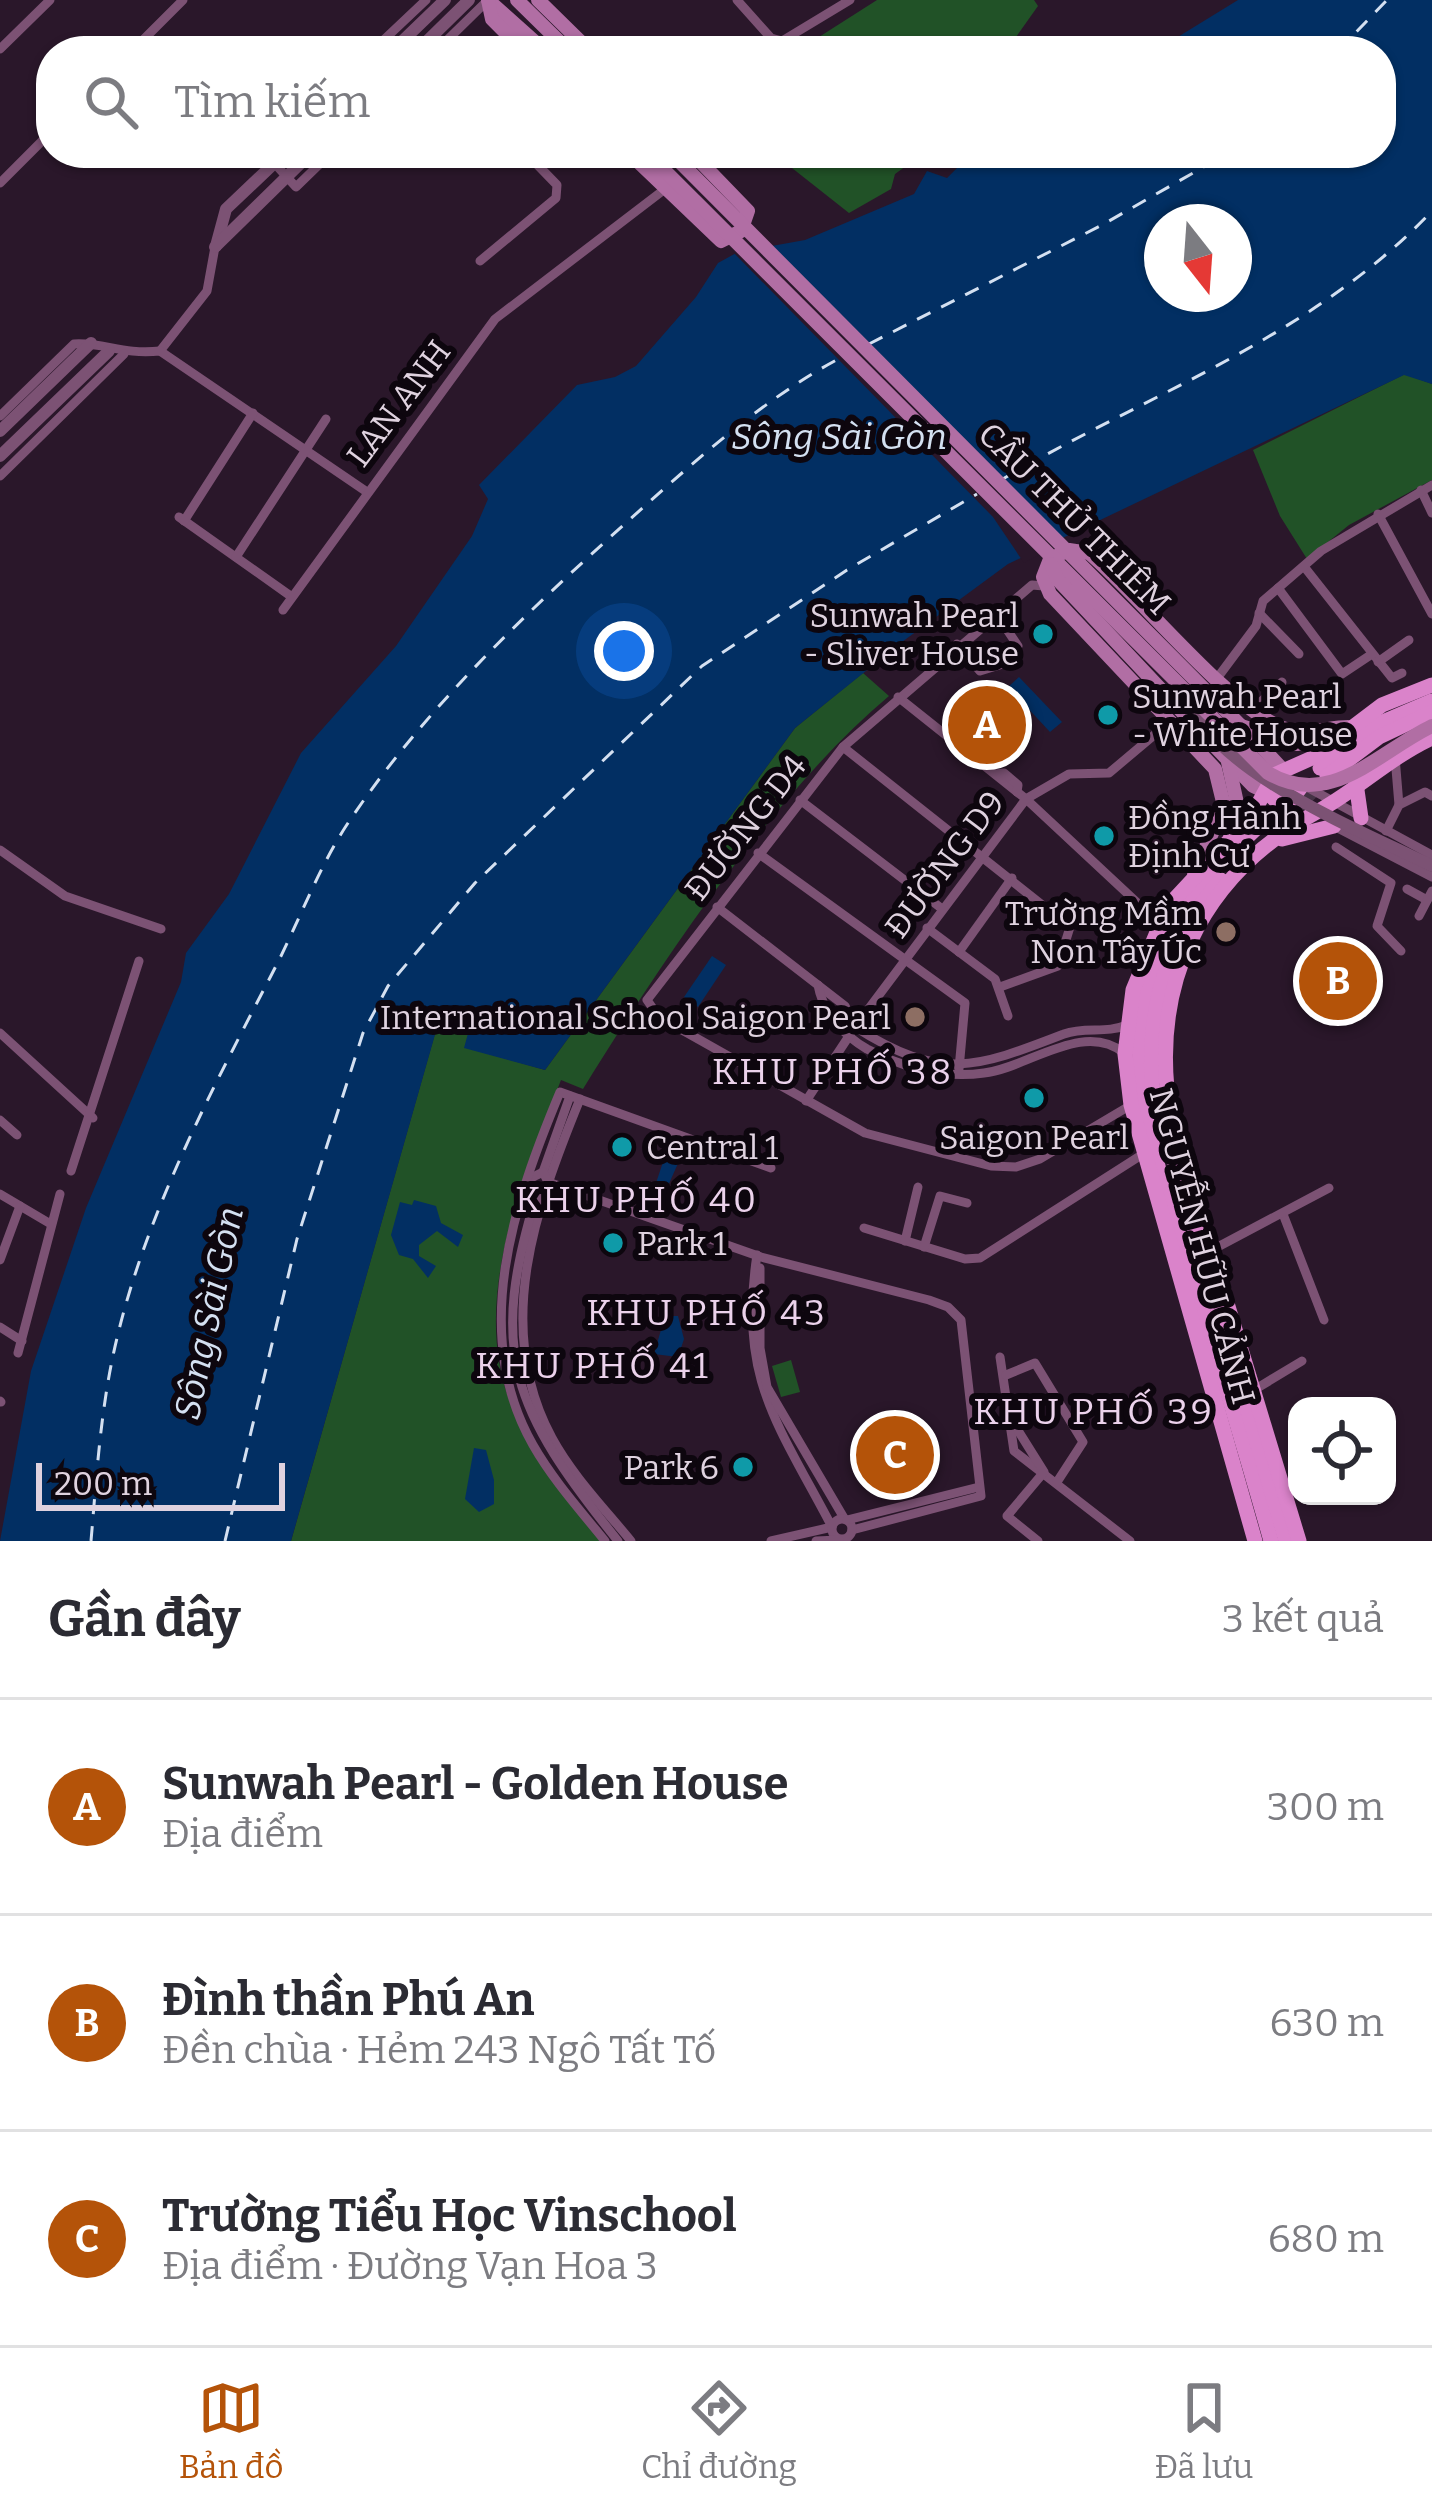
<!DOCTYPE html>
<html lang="vi">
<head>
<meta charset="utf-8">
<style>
  :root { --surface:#fff; --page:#f7f7f7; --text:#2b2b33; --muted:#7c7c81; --line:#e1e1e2; --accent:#b45309 }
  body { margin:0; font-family:Bitter,serif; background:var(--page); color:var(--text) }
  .controls { position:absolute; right:36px; bottom:36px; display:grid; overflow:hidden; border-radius:24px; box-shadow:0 3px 9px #0004 }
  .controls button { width:108px; height:108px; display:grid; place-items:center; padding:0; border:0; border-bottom:3px solid var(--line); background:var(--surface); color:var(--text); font:60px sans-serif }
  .compass { position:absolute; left:1144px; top:204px; width:108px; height:108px; border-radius:50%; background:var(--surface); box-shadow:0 3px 9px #0004; rotate:163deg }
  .scale { position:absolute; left:36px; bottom:30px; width:249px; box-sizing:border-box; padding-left:12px; border:6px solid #dfd2df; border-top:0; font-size:33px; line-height:42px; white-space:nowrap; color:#dfd2df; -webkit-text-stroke:9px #0d060e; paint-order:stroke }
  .you { position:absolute; left:624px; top:651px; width:42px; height:42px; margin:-30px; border:9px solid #fff; border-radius:50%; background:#1a73e8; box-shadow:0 0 0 18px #1a73e833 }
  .badge { display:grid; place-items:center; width:78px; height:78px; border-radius:50%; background:var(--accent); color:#fff; font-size:39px; font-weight:700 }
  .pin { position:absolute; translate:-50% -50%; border:6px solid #fff; box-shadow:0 3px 12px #0006 }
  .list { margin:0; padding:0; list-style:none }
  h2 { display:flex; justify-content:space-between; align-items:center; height:156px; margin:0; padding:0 48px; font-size:51px }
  h2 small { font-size:39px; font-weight:400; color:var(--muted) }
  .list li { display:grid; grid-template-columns:78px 1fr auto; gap:36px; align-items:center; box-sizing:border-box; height:216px; padding:0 48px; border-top:3px solid var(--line) }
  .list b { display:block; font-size:45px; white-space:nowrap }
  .list p { margin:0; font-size:39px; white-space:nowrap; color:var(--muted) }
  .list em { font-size:39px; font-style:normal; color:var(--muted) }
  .icon { flex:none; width:66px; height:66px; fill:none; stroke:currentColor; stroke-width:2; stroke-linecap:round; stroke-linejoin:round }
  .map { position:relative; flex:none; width:1432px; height:1541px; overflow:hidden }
  .search { position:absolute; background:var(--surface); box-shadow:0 3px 9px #0004; left:36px; right:36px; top:36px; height:132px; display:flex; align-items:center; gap:30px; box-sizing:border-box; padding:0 42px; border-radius:48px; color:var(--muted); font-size:45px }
  .sheet { height:804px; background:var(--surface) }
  nav { display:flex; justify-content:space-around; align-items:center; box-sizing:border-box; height:168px; border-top:3px solid var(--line); background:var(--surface); font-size:33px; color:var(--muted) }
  nav a { display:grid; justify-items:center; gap:6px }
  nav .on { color:var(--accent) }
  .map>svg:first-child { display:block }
</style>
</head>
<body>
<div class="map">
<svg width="1432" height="1541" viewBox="0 0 1432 1541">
  <rect width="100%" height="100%" fill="#2a172a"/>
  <g fill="#215227">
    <path d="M877,0H1034L1038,6L1006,51H797Z"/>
    <path d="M773,153H924L895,174L891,189L849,213Z"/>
    <path d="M1405,374L1432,384V480L1349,525L1307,559L1280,516L1253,450Z"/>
    <path d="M863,673L889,696C774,793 662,961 583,1089L561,1080C524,1176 470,1298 510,1402C529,1450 572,1497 601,1541H291L442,1009L473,1018L465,1047L545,1070L795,728Z"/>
    <path d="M791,1360L800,1392L781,1397L772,1366Z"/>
  </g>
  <g fill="#022f63" fill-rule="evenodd">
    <path d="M1238,0H1432V384L1404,375L1008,564L902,642L795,728L545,1070L464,1048L472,1019L442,1010L291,1541H0L31,1371L86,1208L181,982L186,953L229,894L301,753L396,646L472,536L488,499L479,485L577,385L615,377L636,366L696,297L718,263L738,252L805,240L914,194L927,171L947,178L962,163L988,153H1381V51H1155ZM1162,222H1234V294H1162Z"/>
    <path d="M1019,677L1062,722L1050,732L1008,687Z"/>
    <path d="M712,956L726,965L698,1007L684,997Z"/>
    <path d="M668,1147L683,1152L660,1204L642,1198L646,1187L654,1189Z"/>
    <path d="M414,1200L436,1206L441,1223L463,1235L458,1247L437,1231L419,1245V1256L436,1266L428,1278L413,1259L399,1255L391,1235L400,1202L412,1205Z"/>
    <path d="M665,1316H678L684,1339L678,1357L654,1354Z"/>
    <path d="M474,1448L486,1450L494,1480V1504L479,1512L465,1499Z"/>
  </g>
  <path fill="#2a172a" d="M767,240L1066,541L1024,563L993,517L730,249Z"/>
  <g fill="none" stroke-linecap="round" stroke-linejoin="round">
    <g stroke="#d4e0f1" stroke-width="3" stroke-dasharray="15 12" stroke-linecap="butt">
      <path d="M1338,51L1387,0"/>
      <path d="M869,344L1102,225L1228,153"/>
      <path d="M1001,480C1148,394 1312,337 1432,211"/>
      <path d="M91,1541C97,1471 101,1402 118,1334C149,1206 216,1082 276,966C300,919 320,864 350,820C427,706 526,613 628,521C695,461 765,397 844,356"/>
      <path d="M225,1541L297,1239L363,1033L388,986L475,883L702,666L847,570L977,494"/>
    </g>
    <path stroke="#453345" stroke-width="15" stroke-dasharray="15 8" stroke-linecap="butt" d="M1273,830L1322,781"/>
    <g stroke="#7c5274" stroke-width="9">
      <path d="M737,0L771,38L782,41L850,0"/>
      <path d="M0,49L50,0"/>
      <path d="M132,51L183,0"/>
      <path d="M372,51L426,0"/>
      <path d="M436,51L488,0"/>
      <path d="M265,153L296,187L331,153"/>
      <path d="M0,183L51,132"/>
      <path d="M480,261L556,198L557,185L526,153"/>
      <path d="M160,351L207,291L215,247"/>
      <path d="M0,416L74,344C104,342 122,355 160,351L367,492"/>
      <path d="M0,476L124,354"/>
      <path d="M1421,490L1432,513"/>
      <path d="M1378,514L1432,614"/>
      <path d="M179,517L292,597"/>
      <path d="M184,521L253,413"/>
      <path d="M236,557L326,419"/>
      <path d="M1306,569L1392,678L1402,673"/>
      <path d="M1044,586L1032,585L843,747L647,1000L659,1017L865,1133L991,1166L1016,1167L1040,1159L1131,1105"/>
      <path d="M1278,588L1342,674L1372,654"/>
      <path d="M283,610L495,319L665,189"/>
      <path d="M1259,613L1299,654"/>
      <path d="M957,644L980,671L1006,663L1018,646L996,613"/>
      <path d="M1378,662L1409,640"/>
      <path d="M1218,677L1256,626L1263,601L1321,551L1432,485"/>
      <path d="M898,697L1026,799L1159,923"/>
      <path d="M1253,709L1282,682"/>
      <path d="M843,747L1070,927L1058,966L1000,987"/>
      <path d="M1395,757L1399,805"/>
      <path d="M995,774L1004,773L1018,785L1017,792"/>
      <path d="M1305,786L1432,855"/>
      <path d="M800,800L941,908"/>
      <path d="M1330,824L1432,877"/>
      <path d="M1386,831L1399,805L1425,792L1432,796"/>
      <path d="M1336,847L1391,883L1377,926L1401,951"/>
      <path d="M0,850L65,896L161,929"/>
      <path d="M758,853L965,1003L959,1069"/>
      <path d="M1407,889L1427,900"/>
      <path d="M717,907L845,1006L855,1027C941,1082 976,1068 1064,1034C1085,1026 1106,1034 1127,1025"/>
      <path d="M1419,916L1432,891"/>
      <path d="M927,928L995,979L1008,1016"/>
      <path d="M959,952L1012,878"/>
      <path d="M818,985C823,1013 843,1035 867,1049C904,1068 942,1079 984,1073C1028,1068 1083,1020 1124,1053"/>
      <path d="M0,1033L93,1118"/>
      <path d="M580,1099C536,1207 492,1327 552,1438C572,1475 604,1508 631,1541"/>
      <path d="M806,1101L855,1027L1026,799L1069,774L1109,773L1172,720"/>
      <path d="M0,1120L17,1135"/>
      <path d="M71,1171L139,961"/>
      <path d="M543,1172L570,1096"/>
      <path d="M533,1177L543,1172L548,1182L761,1257L929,1300L948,1307L961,1320L981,1496L852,1530"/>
      <path d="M539,1187C486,1353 513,1410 618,1541"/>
      <path d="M0,1194L49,1223"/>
      <path d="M1283,1214L1324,1320"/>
      <path d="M864,1228L965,1259L980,1258L1143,1154"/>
      <path d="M905,1241L918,1187"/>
      <path d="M924,1247L940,1196L967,1203"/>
      <path d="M1212,1250L1329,1188"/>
      <path d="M757,1255C738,1378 778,1424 832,1527L771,1541"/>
      <path d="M0,1260L20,1206"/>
      <path d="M760,1268V1348L767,1387L844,1518"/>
      <path d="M0,1327L22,1341"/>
      <path d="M18,1353L60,1194"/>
      <path d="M1000,1357L1014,1451L1130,1541"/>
      <path d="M1006,1375L1035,1363L1083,1442L1057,1482"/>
      <path d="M1254,1390L1302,1361"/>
      <path d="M0,1401L1,1402"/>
      <path d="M1009,1416L1044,1472L1007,1516L1038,1541"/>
      <circle cx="842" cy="1529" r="10"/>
      <path d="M847,1520L979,1487"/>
      <path d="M605,1541C580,1510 553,1480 533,1445C469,1333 514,1202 560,1092L771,1168"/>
      <path d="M816,1541L839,1540"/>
    </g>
    <g stroke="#7c5274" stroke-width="12">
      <path d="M392,51L445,0"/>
      <path d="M417,51L469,0"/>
      <path d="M216,246L226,209L285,153"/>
      <path d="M215,247L311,153"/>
      <path d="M0,431L91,343"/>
      <path d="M0,456L109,351"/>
    </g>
    <g stroke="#b16ea4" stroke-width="14">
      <path d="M488,0L545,51"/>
      <path d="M488,0L492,19L524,51"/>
      <path d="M517,0L569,51"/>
      <path d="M538,0L590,51"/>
      <path d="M629,153L721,241L741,231L748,211L692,153"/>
      <path d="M1184,714L1253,786L1268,793"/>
      <path d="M1241,726L1297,744L1335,737"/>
      <path d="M1245,729L1284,771"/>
      <path d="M1228,762L1237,803L1230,834"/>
      <path d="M1194,874L1224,806L1215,769L1050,594L1043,577L1050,559L1069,550L1089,553C1139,595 1228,707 1283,728C1304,737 1327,727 1348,727"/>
    </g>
    <g stroke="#da83ca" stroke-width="15">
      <path d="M1320,768L1369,728L1432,701"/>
      <path d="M1327,776L1379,737L1432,712"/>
      <path d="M1356,783L1361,818"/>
      <path d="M1268,793L1278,803L1288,804L1301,787"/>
      <path d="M1264,821C1216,866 1172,909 1151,973C1116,1079 1168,1193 1198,1294C1223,1377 1248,1459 1271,1541"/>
      <path d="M1282,839L1334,826"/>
      <path d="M1221,880C1166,939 1148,1006 1152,1085L1286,1541"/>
      <path d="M1255,1541L1131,1105L1125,1054L1133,990L1168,906L1251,817L1274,775L1312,758L1382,705L1432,685"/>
      <path d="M1299,1541L1171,1118C1148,988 1198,878 1315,813C1356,791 1389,758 1432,738"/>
    </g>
    <path stroke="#7c5274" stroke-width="12" d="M1188,699C1218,775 1363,831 1432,866"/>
    <g stroke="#b16ea4" stroke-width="14">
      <path d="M647,153L1268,773C1330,810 1378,752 1432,726"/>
      <path d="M671,153L1241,726"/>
      <path d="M1051,564L1058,580L1184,714"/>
    </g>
  </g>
  <g fill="#0f9aa8" stroke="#0d060e" stroke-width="4.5">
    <circle cx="1043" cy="634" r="12"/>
    <circle cx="1108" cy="715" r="12"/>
    <circle cx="1104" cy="836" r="12"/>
    <circle cx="1034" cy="1098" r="12"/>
    <circle cx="622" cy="1147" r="12"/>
    <circle cx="613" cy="1243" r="12"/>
    <circle cx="743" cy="1467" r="12"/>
  </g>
  <g fill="#8d6e63" stroke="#0d060e" stroke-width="4.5">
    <circle cx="1226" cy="932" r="12"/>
    <circle cx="915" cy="1017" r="12"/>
  </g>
  <g text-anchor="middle" stroke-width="12" stroke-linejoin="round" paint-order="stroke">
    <g font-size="33" fill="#dfd2df" stroke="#0d060e">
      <text transform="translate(398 403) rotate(-53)" y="12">LAN ANH</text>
      <text transform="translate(1075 518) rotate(45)" y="12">CẦU THỦ THIÊM</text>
      <text transform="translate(745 827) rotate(-52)" y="12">ĐƯỜNG D4</text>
      <text transform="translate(944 864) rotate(-53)" y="12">ĐƯỜNG D9</text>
      <text transform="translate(1203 1246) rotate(75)" y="12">NGUYỄN HỮU CẢNH</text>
    </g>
    <g font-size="33" fill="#dfd2df" stroke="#0d060e" text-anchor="end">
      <text x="1019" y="627">Sunwah Pearl<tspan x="1019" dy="38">- Sliver House</tspan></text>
      <text x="1132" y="708" text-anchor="start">Sunwah Pearl<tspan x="1132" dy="38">- White House</tspan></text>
      <text x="1128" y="829" text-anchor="start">Đồng Hành<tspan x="1128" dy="38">Định Cư</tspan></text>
      <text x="1202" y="925">Trường Mầm<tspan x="1202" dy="38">Non Tây Úc</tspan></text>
      <text x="891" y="1029">International School Saigon Pearl</text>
      <text x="1034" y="1149" text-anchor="middle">Saigon Pearl</text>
      <text x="646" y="1159" text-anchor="start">Central 1</text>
      <text x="637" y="1255" text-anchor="start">Park 1</text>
      <text x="719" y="1479">Park 6</text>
    </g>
    <g font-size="36" font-style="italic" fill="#d4e0f1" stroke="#0d060e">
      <text x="839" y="449">Sông Sài Gòn</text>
      <text transform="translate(208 1313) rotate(-78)" y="13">Sông Sài Gòn</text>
    </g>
    <g font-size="36" letter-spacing="3" fill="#ebd2eb" stroke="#0d060e">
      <text x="833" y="1084">KHU PHỐ 38</text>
      <text x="637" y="1212">KHU PHỐ 40</text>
      <text x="707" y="1325">KHU PHỐ 43</text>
      <text x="593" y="1378">KHU PHỐ 41</text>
      <text x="1094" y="1424">KHU PHỐ 39</text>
    </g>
  </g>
</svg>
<div class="controls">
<button><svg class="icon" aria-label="locate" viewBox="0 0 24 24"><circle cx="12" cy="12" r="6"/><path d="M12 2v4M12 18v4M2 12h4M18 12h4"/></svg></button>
</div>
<svg class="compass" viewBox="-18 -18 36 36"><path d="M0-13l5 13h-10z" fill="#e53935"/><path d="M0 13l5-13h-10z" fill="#7c7c81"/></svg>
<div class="scale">200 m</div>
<div class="you"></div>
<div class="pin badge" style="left:987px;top:725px">A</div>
<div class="pin badge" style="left:1338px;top:981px">B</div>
<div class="pin badge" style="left:895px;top:1455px">C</div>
<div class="search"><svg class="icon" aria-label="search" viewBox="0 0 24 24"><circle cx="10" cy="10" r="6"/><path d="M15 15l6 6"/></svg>Tìm kiếm</div>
</div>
<section class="sheet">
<h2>Gần đây<small>3 kết quả</small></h2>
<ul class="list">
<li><span class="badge">A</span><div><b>Sunwah Pearl - Golden House</b><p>Địa điểm</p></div><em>300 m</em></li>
<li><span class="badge">B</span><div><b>Đình thần Phú An</b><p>Đền chùa · Hẻm 243 Ngô Tất Tố</p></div><em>630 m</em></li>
<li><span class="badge">C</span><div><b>Trường Tiểu Học Vinschool</b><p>Địa điểm · Đường Vạn Hoa 3</p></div><em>680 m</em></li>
</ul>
</section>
<nav>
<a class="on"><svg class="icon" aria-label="map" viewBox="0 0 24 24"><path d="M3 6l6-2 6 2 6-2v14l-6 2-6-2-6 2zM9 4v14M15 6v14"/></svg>Bản đồ</a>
<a><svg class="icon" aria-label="directions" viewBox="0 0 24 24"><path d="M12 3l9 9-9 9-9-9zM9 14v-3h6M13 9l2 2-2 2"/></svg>Chỉ đường</a>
<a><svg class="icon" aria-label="saved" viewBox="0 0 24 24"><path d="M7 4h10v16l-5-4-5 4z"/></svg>Đã lưu</a>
</nav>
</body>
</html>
